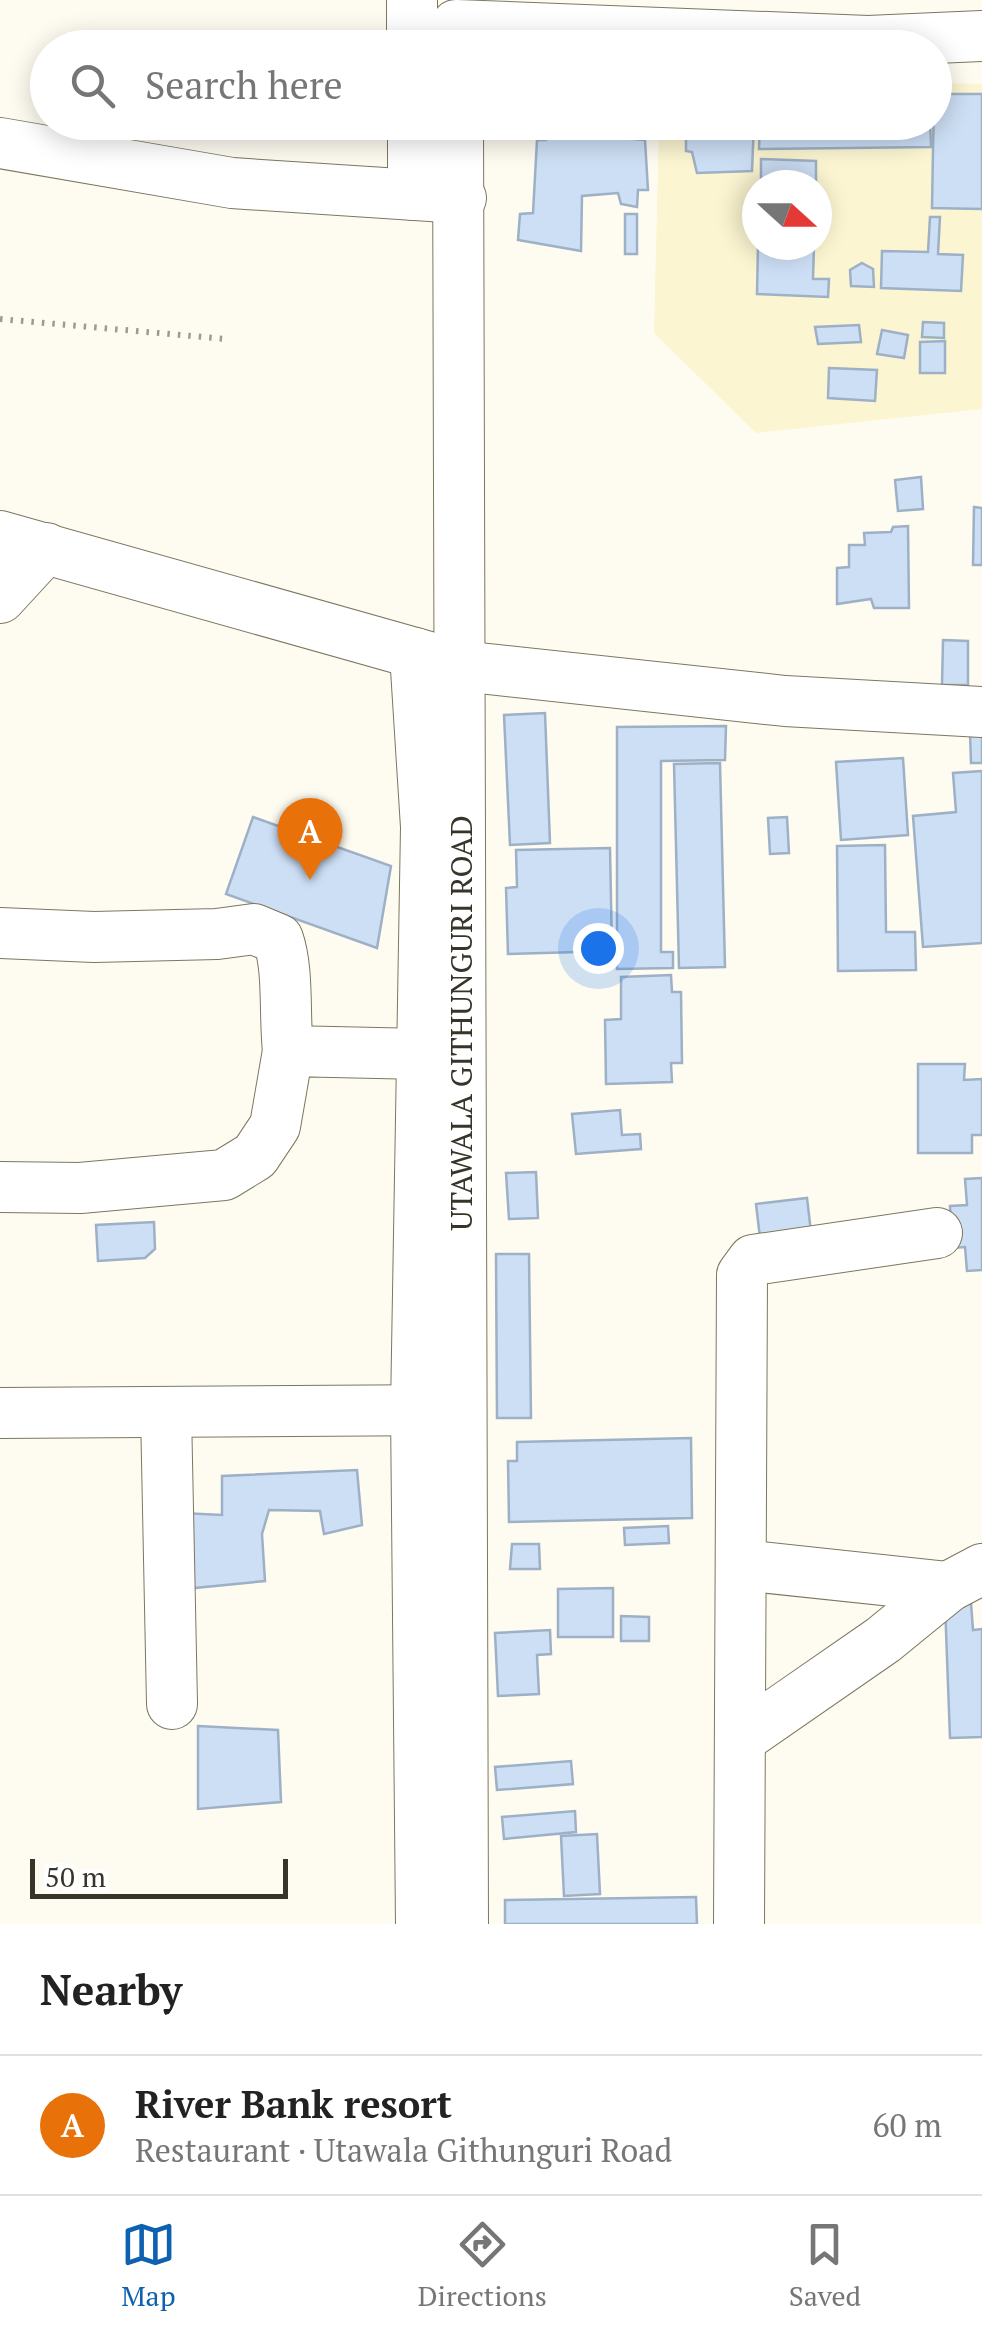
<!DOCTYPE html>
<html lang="en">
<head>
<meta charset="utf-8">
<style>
  :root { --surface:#fff; --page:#f2f2f2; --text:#222; --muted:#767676; --line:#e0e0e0; --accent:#0e61af }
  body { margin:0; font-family:"PT Serif",serif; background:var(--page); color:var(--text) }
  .compass { position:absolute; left:742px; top:170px; width:90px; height:90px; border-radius:50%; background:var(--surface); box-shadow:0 5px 25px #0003; rotate:111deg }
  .scale { position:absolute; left:30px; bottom:25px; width:258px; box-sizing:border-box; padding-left:10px; border:5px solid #37352a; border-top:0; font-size:28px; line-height:35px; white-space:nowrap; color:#37352a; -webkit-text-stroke:8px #fff; paint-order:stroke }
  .you { position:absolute; left:598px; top:948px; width:35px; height:35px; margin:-25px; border:8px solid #fff; border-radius:50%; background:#1a73e8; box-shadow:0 0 0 15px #1a73e833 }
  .badge { display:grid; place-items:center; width:65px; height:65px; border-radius:50%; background:var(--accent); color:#fff; font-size:32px; font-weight:700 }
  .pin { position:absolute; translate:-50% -82px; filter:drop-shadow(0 2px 5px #0008) }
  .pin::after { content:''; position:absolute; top:52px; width:35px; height:30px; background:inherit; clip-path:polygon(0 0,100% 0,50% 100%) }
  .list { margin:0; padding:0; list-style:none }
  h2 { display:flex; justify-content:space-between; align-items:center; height:130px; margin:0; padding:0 40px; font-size:42px }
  h2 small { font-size:32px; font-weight:400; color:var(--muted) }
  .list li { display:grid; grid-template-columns:65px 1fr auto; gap:30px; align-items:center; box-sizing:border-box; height:140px; padding:0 40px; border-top:2px solid var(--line) }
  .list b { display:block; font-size:38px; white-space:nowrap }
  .list p { margin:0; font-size:32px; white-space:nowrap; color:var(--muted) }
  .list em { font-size:32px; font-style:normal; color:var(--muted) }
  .icon { flex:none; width:55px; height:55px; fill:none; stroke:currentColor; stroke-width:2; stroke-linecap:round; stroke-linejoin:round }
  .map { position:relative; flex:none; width:982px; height:1924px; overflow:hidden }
  .search { position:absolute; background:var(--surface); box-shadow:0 5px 25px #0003; left:30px; right:30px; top:30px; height:110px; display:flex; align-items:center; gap:25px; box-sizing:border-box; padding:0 35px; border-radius:55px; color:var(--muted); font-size:38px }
  .sheet { height:270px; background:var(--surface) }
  nav { display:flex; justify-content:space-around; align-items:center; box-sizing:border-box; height:140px; border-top:2px solid var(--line); background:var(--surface); font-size:28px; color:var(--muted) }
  nav a { display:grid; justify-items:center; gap:5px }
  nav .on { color:var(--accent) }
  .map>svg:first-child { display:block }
</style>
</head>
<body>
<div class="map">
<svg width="982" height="1924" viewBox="0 0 982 1924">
  <rect width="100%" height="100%" fill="#fefcf1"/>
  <path fill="#fbf5d1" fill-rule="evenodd" d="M935,83L982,84V409L756,433L654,333L659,123L934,122ZM757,185H817V245H757Z"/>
  <g fill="#cddff5" stroke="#9eb0c5" stroke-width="2.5">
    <path d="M934,94H982V209L932,208Z"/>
    <path d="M547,122H622V138L645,140L648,190H638L637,207L621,204L618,193L582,196L581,251L518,240L520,214L533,213L537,140H546Z"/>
    <path d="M695,122H754L752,171L697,173L692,152L686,151V126Z"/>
    <path d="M760,122H930L931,147L759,149Z"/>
    <path d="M761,159L816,161V185H761Z"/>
    <rect x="625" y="214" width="12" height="40"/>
    <path d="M930,217H940L938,254L963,255L961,291L881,288L882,251L928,252Z"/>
    <path d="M758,245H814L813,279H829L828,297L757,294Z"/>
    <path d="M862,263L873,269L874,287L851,286L850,270Z"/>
    <path d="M923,322L944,323V338L922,337Z"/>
    <path d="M859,325L861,342L818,344L815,327Z"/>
    <path d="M882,330L908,335L904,358L877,354Z"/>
    <path d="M945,341V373H920V342Z"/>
    <path d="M829,368L877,370L875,401L828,398Z"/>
    <path d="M921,477L923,509L898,511L895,480Z"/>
    <path d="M974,507L982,508V565H973Z"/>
    <path d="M908,526L909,608H874L871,599L837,604V568L849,567V545H865L864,533L891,532L893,527Z"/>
    <path d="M943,640L968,641V685H942Z"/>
    <path d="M545,713L550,843L510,845L504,715Z"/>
    <path d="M726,726L725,760L661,761V952H673V968L617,969V727Z"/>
    <path d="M970,733H982V763H971Z"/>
    <path d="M903,758L908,835L841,840L836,762Z"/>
    <path d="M720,763L725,967L679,968L674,764Z"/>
    <path d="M982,771V943L923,947L913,816L956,812L953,773Z"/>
    <path d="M253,817L391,866L377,948L226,894Z"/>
    <path d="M787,817L789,853L770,854L768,818Z"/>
    <path d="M885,845L886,932H915L916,970L838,971L837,846Z"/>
    <path d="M610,848L612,951L508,954L506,888L517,887L516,850Z"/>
    <path d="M671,975L672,992H681L682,1063H671L672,1082L606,1084L605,1020L621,1019V977Z"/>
    <path d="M918,1064H965L964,1080L982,1079V1135H972V1153H918Z"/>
    <path d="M620,1110L622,1135L640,1134L641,1149L576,1154L572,1114Z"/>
    <path d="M536,1172L538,1218L509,1219L506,1173Z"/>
    <path d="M982,1178V1270L967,1271L965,1247L953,1248L950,1206L967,1205L965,1179Z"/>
    <path d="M807,1198L811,1232L760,1238L756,1204Z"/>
    <path d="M154,1222L155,1249L145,1258L98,1261L96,1225Z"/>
    <path d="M496,1254H529L531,1418H497Z"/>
    <path d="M691,1438L692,1518L509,1522L508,1461H517V1442Z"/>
    <path d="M357,1470L362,1525L324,1534L320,1511L269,1510L262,1534L265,1581L184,1589L182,1513L222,1515V1476Z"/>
    <path d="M668,1526L669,1543L625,1545L624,1528Z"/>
    <path d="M512,1544H539L540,1569H510Z"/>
    <path d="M613,1588V1637H558V1589Z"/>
    <path d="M971,1603L973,1630L982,1629V1737L950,1738L945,1604Z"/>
    <path d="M621,1616L649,1617V1641H621Z"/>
    <path d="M550,1630L551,1654L537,1655L539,1694L498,1696L495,1633Z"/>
    <path d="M198,1726L278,1730L281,1802L198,1809Z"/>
    <path d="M571,1761L573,1784L497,1790L495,1767Z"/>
    <path d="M575,1811L576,1832L504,1839L502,1817Z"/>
    <path d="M597,1834L600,1894L564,1896L561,1836Z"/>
    <path d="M696,1897L697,1924H505V1900Z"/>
  </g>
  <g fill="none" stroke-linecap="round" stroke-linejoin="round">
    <g stroke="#7c775e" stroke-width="52">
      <g id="minor">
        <path d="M412,0V48"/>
        <path d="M456,25L868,41L982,36"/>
        <path d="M413,122V195"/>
        <path d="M458,122L463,1924"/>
        <path d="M0,143L232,183L461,198"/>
        <path d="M0,536L461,666L785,701L982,712"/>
        <path d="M0,598L46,548"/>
        <path d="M415,653L426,827L416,1410L421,1924"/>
        <path d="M0,933L94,937L217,934L254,929L278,939C289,970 284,1016 288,1051"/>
        <path d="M0,1187L80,1188L224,1175L255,1156L275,1126L288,1051L422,1054"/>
        <path d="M166,1412L172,1704"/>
        <path d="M0,1413L450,1410"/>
        <path d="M741,1565L948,1587"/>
        <path d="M740,1739L883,1640L948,1587L982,1569"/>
        <path d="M739,1924L742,1275L753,1260L937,1233"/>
      </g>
    </g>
    <path stroke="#9d9b90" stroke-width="6" stroke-dasharray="2.5 8" stroke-linecap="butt" d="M0,319L226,339"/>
    <use href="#minor" stroke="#fff" stroke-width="50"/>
  </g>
  <g text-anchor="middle" stroke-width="9" stroke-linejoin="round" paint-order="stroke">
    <g font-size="30" fill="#37352a" stroke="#fff">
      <text transform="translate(462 1023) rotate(-90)" y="10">UTAWALA GITHUNGURI ROAD</text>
    </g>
  </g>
</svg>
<svg class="compass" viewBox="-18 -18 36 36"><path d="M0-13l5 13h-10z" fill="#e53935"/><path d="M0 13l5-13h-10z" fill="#767676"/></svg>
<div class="scale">50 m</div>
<div class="you"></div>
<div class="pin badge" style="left:310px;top:880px;background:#e8710a">A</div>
<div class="search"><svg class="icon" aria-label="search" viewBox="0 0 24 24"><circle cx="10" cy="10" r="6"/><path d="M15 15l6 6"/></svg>Search here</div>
</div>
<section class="sheet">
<h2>Nearby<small></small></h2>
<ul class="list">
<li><span class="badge" style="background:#e8710a">A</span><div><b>River Bank resort</b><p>Restaurant · Utawala Githunguri Road</p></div><em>60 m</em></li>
</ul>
</section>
<nav>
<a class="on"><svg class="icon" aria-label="map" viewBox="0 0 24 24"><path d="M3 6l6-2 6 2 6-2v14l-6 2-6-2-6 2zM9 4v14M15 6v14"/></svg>Map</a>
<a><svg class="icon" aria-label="directions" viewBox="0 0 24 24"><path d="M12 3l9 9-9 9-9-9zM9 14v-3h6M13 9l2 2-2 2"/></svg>Directions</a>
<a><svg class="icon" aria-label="saved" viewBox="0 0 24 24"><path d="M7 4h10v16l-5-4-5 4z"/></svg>Saved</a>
</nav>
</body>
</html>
